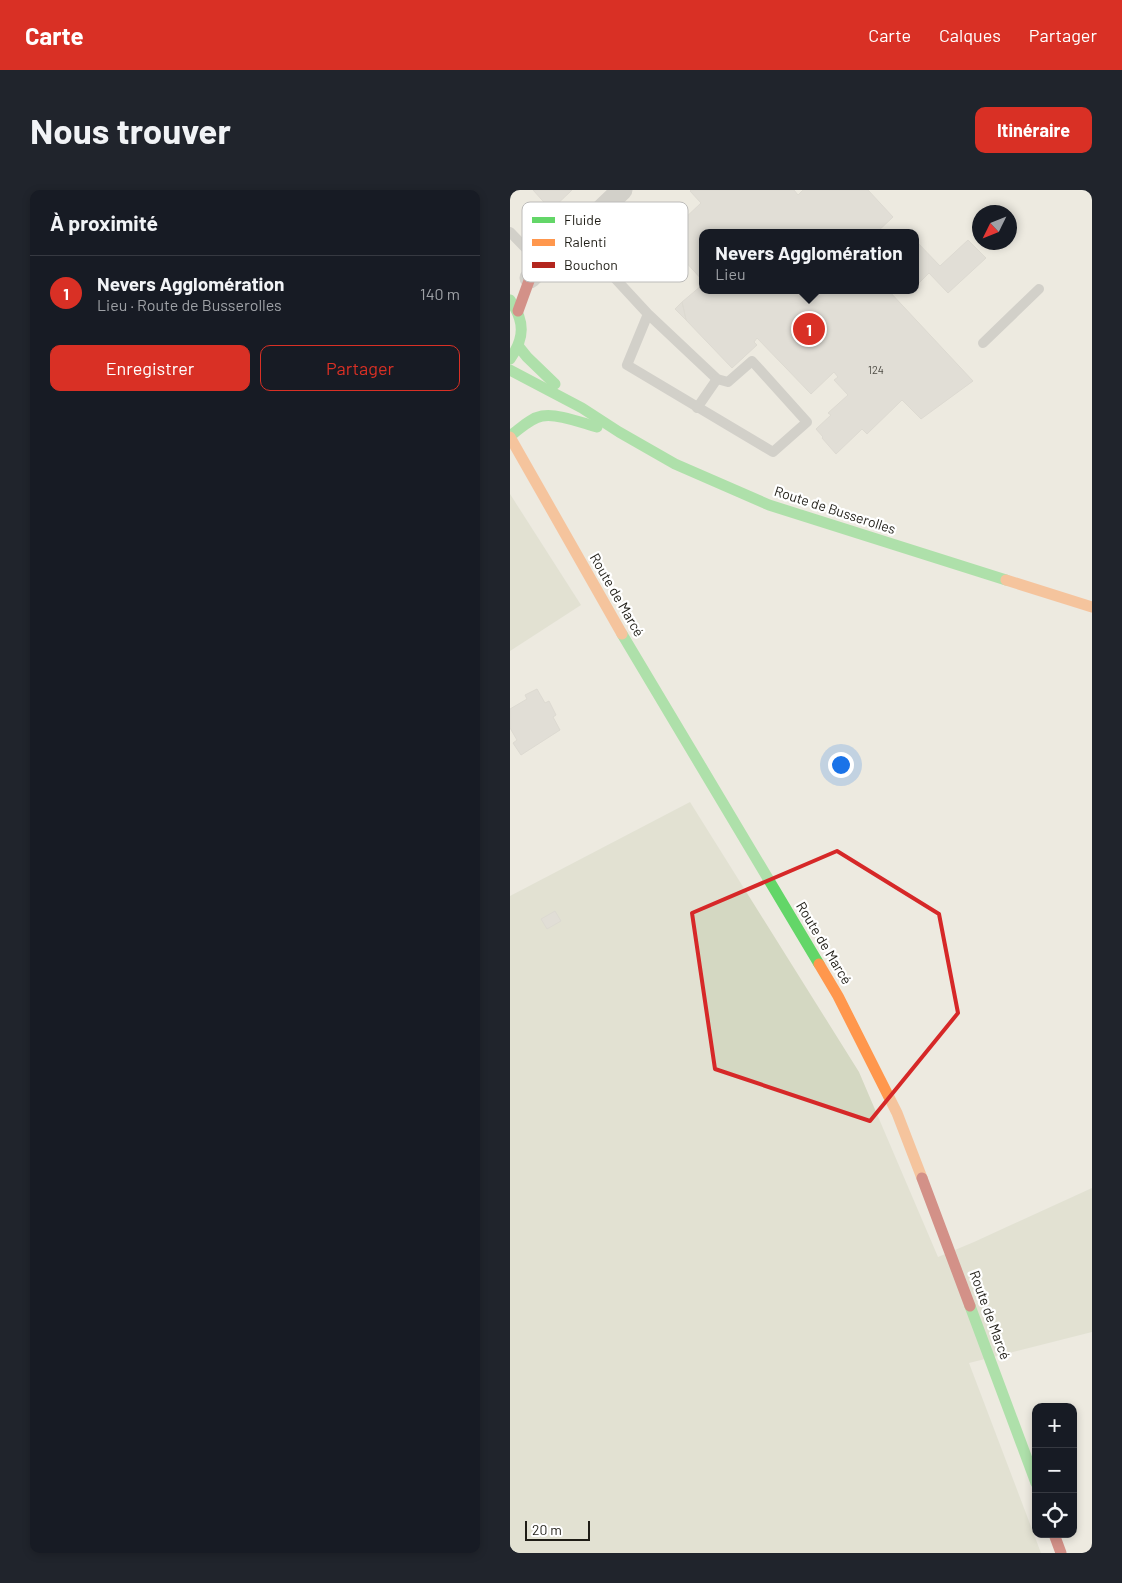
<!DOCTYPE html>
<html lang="fr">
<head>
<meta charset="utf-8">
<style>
  :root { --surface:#171b24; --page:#20242c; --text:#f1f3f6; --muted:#9ea1a6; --line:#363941; --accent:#d93025 }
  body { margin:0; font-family:Barlow,sans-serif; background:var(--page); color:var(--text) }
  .controls { position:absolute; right:15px; bottom:15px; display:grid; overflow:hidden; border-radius:10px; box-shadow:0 2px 8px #0003 }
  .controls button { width:45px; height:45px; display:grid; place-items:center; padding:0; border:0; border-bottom:1px solid var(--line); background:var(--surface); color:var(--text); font:25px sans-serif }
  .compass { position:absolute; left:462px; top:15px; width:45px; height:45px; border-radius:50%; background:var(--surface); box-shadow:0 2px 8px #0003; rotate:227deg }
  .scale { position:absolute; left:15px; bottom:12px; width:65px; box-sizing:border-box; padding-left:5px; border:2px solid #1f1d16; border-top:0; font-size:14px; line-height:18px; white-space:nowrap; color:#1f1d16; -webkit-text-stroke:4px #fff; paint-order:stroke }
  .you { position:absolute; left:330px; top:574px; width:18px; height:18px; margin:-12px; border:4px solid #fff; border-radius:50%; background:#1a73e8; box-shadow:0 0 0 8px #1a73e833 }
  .badge { display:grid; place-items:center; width:32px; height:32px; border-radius:50%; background:var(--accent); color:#fff; font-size:16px; font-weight:700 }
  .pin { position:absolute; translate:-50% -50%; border:2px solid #fff; box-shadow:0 1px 5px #0006 }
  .popup { position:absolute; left:189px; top:39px; width:220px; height:65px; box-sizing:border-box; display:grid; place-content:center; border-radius:10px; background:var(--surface); filter:drop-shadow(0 1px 4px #0005); font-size:16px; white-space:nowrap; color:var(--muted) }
  .popup b { font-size:19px; color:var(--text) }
  .popup::after { content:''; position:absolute; left:50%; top:100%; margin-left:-10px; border:10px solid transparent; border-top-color:var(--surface) }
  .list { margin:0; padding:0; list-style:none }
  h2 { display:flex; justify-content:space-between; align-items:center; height:65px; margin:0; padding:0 20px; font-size:21px }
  h2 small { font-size:16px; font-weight:400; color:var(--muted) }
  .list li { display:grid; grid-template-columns:32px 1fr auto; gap:15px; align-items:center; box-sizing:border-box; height:75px; padding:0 20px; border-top:1px solid var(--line) }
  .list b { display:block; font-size:19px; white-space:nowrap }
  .list p { margin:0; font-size:16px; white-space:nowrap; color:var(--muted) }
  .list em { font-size:16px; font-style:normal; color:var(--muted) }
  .actions { display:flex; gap:10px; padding:15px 20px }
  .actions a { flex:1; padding:11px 0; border:1px solid var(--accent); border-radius:10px; text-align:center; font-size:18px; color:var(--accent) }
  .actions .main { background:var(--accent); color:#fff }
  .icon { flex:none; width:28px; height:28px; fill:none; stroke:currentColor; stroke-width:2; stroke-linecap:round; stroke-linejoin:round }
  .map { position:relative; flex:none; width:582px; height:1363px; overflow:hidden; border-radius:10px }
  header { display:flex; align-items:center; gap:30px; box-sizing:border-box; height:70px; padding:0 25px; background:var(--accent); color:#fff }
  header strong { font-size:24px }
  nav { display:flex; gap:28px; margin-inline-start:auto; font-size:18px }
  .intro { display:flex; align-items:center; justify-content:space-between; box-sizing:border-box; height:120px; padding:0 30px }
  h1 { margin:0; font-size:35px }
  .button { padding:12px 22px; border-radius:10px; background:var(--accent); color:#fff; font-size:18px; font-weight:700 }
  main { display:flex; gap:30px; padding:0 30px }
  aside { flex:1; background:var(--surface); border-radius:10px; box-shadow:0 2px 8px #0003 }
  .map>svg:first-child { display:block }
</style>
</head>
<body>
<header>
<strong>Carte</strong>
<nav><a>Carte</a><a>Calques</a><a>Partager</a></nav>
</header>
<div class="intro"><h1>Nous trouver</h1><a class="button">Itinéraire</a></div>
<main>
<aside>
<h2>À proximité<small></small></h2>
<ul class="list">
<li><span class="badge">1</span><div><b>Nevers Agglomération</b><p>Lieu · Route de Busserolles</p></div><em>140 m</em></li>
</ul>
<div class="actions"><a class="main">Enregistrer</a><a>Partager</a></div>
</aside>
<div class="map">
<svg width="582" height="1363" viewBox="0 0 582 1363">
  <rect width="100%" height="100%" fill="#edeae0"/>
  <g fill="#d4d8c2">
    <path d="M0,304L71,415L0,461Z"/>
    <path d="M180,612L349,882L428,1067L464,1052L582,998V1142L459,1173L531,1363H0V706Z"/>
  </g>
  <g fill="#d3d1ca" stroke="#c9c7bf">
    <path d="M23,0H62L41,20Z"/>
    <path d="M181,0H284L288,5L293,0H358L383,27L366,43H193V91L154,48L191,13L180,1Z"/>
    <path d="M405,50L430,76L458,50L476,68L438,103L419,83L408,94L405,91Z"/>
    <path d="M191,96L193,100H378L463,191L411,229L392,210L357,244L352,239L326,264L312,248L313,247L306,239L321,225L318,223L338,205L324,190L328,187L324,182L301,204L247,148L244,152L247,155L222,178L176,130L172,112Z"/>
    <path d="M172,112L176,130L165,119Z"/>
    <path d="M27,499L35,513L39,511L46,525L43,527L50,540L11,565L3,553L7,550L0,538V519L17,509L15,505Z"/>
    <path d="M45,721L51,731L37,739L31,729Z"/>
  </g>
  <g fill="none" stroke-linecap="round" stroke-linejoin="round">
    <g stroke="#b1b1ad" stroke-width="10">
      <path d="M0,42L33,76"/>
      <path d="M65,45L138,124L207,189L218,192L242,171L297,232L263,262L117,175L138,124"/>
      <path d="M473,153L529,99"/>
      <path d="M187,218L207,189"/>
    </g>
    <path stroke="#b1b1ad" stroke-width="21" d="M20,88L112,0"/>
    <g stroke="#63d668" stroke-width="11">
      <path d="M0,110C15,131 15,148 0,169"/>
      <path d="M9,157L17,167L45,194"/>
      <path d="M0,180L72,218L109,242L165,274L259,315L496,390"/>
      <path d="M4,243C12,237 21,228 32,226C47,223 72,233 87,237"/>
      <path d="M112,444L309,774"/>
      <path d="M460,1116L526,1293"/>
    </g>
    <g stroke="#ff974d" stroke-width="11">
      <path d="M0,247L112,444"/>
      <path d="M496,390L582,417"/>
      <path d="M309,774L328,806L387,923L412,988"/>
    </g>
    <g stroke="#b3261e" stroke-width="11">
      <path d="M8,121L20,88"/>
      <path d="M412,988L460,1116"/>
      <path d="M544,1344L551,1363"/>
    </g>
  </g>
  <path d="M0 0H582V1363H0ZM327,661L429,724L448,823L360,931L205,879L182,723Z" fill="#edeae0" fill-opacity=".55" fill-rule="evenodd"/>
  <path fill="none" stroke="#d62828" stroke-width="4" stroke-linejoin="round" d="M327,661L429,724L448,823L360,931L205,879L182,723Z"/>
  <g text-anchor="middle" stroke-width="4.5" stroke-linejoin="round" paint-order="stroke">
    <g font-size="11" fill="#4e4c45">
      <text x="366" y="184">124</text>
    </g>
    <g font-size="14" fill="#1f1d16" stroke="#fff">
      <text transform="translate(325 320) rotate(18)" y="5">Route de Busserolles</text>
      <text transform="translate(107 405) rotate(60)" y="5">Route de Marcé</text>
      <text transform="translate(314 753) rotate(59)" y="5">Route de Marcé</text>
      <text transform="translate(480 1125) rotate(70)" y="5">Route de Marcé</text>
    </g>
  </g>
  <rect x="12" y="12" width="166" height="80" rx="8" fill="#fff" stroke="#bcbbb9" stroke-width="1"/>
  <rect x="22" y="27" width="23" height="6" fill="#63d668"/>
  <rect x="22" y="49" width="23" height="7" fill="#ff974d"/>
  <rect x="22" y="72" width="23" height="6" fill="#b3261e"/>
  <g font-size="14" fill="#1f1d16">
    <text x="54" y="35">Fluide</text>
    <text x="54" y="57">Ralenti</text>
    <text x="54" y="80">Bouchon</text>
  </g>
</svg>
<div class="controls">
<button>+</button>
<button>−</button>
<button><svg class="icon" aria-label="locate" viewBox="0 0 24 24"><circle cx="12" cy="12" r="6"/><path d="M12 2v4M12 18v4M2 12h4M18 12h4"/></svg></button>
</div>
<svg class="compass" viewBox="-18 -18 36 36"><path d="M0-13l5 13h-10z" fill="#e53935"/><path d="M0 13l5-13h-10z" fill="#9ea1a6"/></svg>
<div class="scale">20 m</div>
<div class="you"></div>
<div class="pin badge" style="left:299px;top:139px">1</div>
<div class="popup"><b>Nevers Agglomération</b>Lieu</div>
</div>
</main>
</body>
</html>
